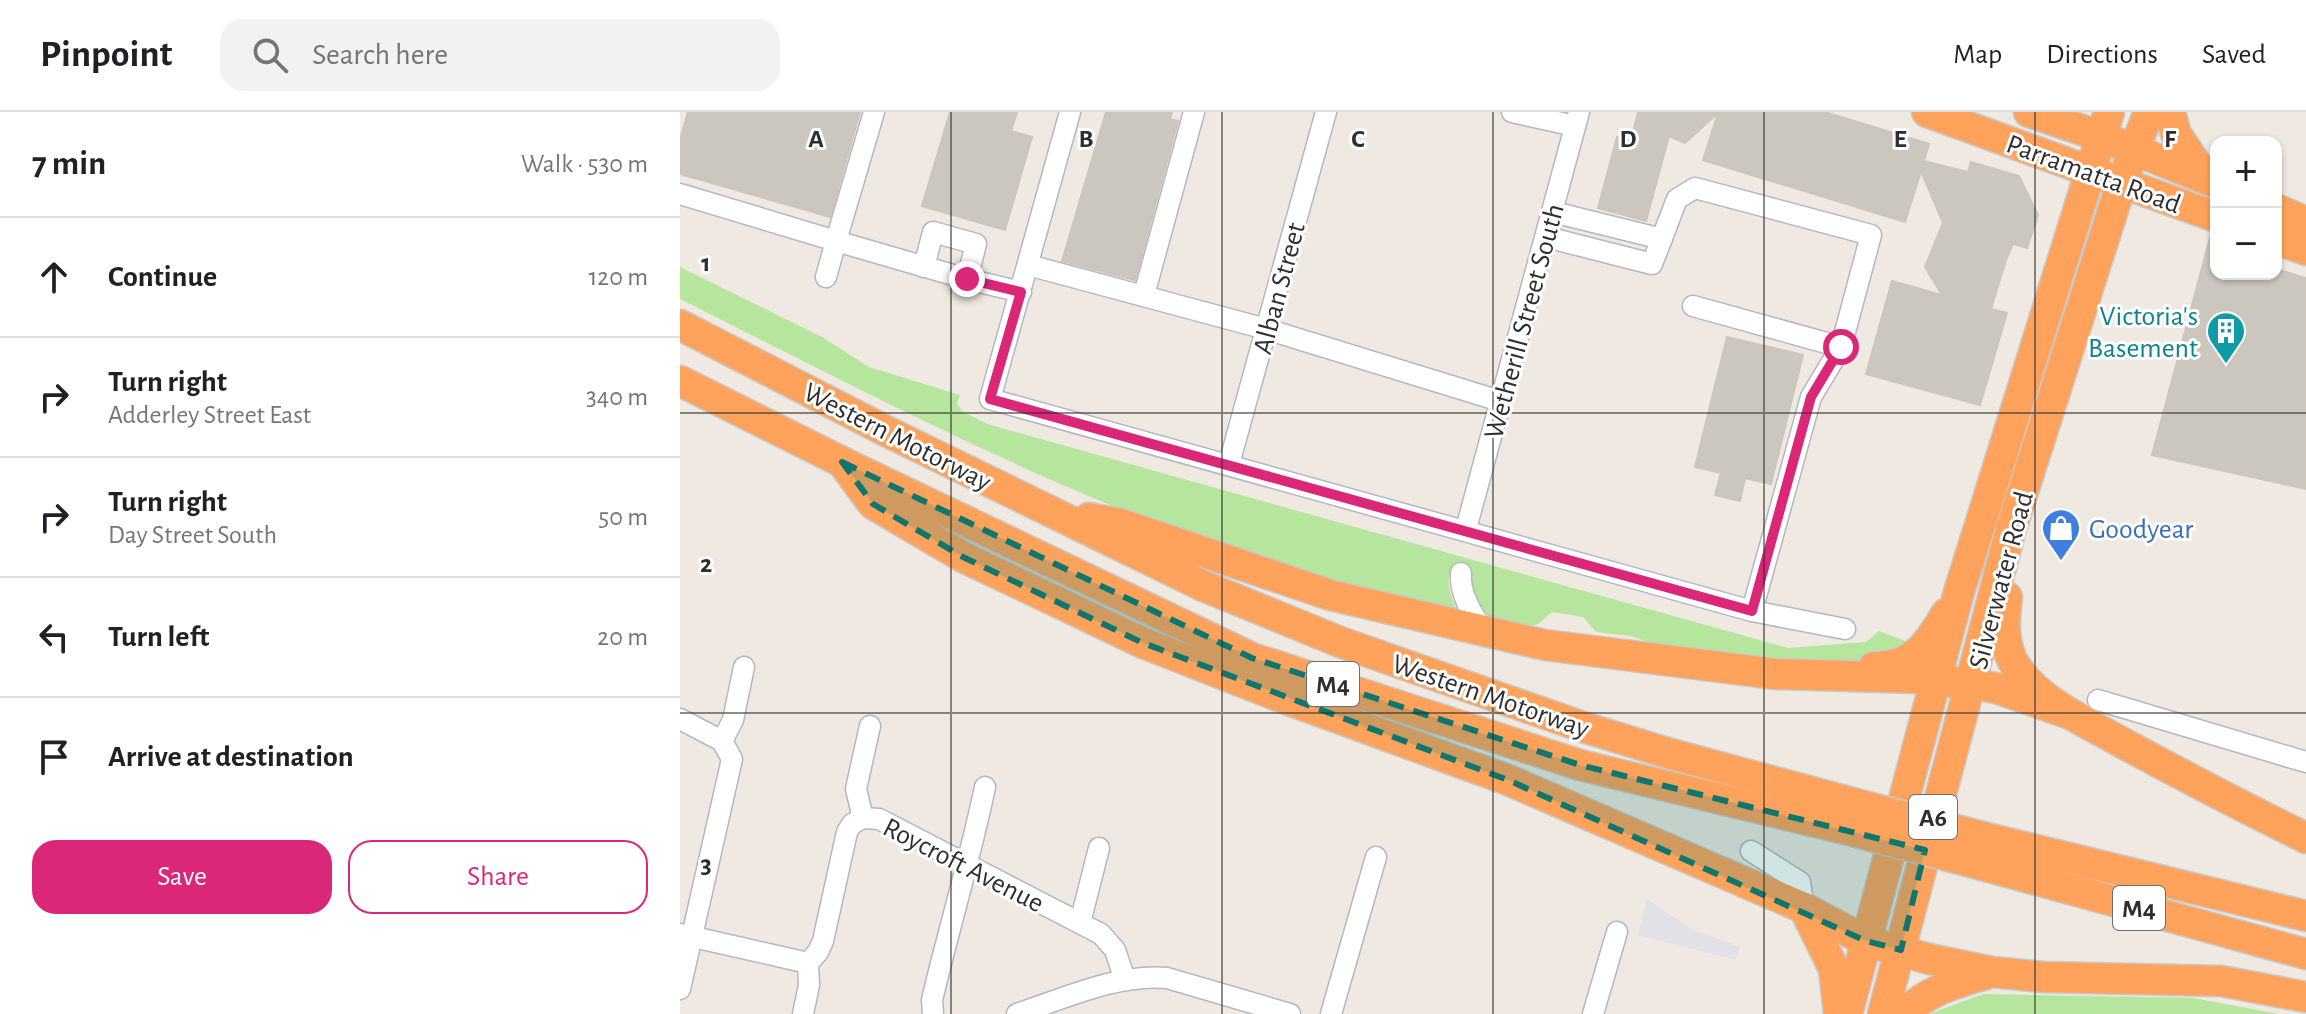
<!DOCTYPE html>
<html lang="en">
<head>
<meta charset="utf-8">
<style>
  :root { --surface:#fff; --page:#f2f2f2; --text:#202124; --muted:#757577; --line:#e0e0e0; --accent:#db2777 }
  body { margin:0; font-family:"Alegreya Sans",sans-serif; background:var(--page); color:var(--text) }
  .controls { position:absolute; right:24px; top:24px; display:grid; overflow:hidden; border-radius:16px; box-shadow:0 2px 6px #0004 }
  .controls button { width:72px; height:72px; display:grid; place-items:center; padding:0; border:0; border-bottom:2px solid var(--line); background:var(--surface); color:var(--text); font:40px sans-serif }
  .stop { position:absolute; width:24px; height:24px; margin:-18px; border:6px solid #db2777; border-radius:50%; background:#fff }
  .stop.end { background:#db2777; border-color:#fff; box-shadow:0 2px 8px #0008 }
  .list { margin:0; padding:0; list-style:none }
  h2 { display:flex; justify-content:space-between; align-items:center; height:104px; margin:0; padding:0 32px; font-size:34px }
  h2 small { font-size:26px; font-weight:400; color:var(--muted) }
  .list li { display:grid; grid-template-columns:52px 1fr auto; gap:24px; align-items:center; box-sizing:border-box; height:120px; padding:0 32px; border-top:2px solid var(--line) }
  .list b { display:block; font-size:30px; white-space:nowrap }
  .list p { margin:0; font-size:26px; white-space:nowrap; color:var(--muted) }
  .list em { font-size:26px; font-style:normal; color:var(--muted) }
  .actions { display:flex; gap:16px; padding:24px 32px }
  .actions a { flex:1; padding:18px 0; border:2px solid var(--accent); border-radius:24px; text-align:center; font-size:28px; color:var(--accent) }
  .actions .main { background:var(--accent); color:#fff }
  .icon { flex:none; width:44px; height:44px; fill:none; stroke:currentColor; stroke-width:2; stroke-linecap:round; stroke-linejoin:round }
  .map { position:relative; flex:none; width:1626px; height:902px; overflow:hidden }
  header { display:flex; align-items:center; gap:48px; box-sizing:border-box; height:112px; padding:0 40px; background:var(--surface); border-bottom:2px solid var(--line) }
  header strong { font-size:38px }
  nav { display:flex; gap:44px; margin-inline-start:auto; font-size:28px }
  .search { width:560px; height:72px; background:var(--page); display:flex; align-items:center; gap:20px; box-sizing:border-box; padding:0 28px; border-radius:24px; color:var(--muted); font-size:30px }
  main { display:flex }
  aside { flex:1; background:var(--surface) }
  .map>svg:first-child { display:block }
</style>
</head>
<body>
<header>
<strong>Pinpoint</strong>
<div class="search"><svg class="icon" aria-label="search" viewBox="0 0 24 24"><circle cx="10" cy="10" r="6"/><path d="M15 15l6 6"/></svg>Search here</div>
<nav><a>Map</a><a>Directions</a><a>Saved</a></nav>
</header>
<main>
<aside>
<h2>7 min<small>Walk · 530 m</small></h2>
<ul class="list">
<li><svg class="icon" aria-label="ahead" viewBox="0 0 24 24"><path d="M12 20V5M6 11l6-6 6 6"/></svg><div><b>Continue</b></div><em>120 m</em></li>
<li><svg class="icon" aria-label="right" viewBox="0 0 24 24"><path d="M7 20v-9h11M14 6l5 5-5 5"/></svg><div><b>Turn right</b><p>Adderley Street East</p></div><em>340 m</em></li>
<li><svg class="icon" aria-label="right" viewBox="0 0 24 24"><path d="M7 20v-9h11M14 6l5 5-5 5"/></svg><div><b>Turn right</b><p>Day Street South</p></div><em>50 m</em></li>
<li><svg class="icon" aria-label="left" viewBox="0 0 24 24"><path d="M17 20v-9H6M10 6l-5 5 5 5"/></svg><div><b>Turn left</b></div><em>20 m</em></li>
<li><svg class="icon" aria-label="arrive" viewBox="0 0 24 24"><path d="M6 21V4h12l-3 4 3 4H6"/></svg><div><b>Arrive at destination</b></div></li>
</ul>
<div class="actions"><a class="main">Save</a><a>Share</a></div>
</aside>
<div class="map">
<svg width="1626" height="902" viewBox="0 0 1626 902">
  <rect width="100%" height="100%" fill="#efe9e1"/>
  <path fill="#e3e1e8" d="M967,787L1013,818L1060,835L1056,848L958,823Z"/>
  <g fill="#b6e59e">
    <path d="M0,155L142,225L189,255L280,283L277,292L282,299L307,312L1108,536L1186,530L1199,519L1228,530L1230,539L1182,551L1062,546L984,536L951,524L916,520L903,505L872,500L858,512L844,516L805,503L799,496L787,462L772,458C764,472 772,484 777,499C702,482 626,464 553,439C363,375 180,277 0,187Z"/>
    <path d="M1303,882L1513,886L1599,902H1249Z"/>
  </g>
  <g fill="#cbc7bf" stroke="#cbc5ba" stroke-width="2">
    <path d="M8,0H180L150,105L0,62V28Z"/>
    <path d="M270,0H337L331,19L352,25L325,118L242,94Z"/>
    <path d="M426,0H492L490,7L498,9L455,168L382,149Z"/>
    <path d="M958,0H1145L1249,32L1244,49L1288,60L1291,50L1339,64L1358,103L1347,136L1333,132L1326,148L1311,197L1327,201L1300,293L1186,262L1212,169L1262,183L1245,155L1263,111L1241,59L1225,110L1023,48L1038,1L1005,31L989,24L966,109L918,96L937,25L951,29Z"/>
    <path d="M1531,122L1536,123V162H1596V157L1626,166V377L1472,343Z"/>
    <path d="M1047,225L1123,243L1091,372L1065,366L1060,389L1035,383L1041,361L1015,355Z"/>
  </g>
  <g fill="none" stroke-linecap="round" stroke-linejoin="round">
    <g stroke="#b4b7c1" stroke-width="23">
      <g id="minor">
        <path d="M194,0L156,129L287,167L341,180"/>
        <path d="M390,0L310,287L1072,499L1165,517"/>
        <path d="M832,0L895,14"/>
        <path d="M0,82L156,129L146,165"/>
        <path d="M873,100L982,127"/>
        <path d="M866,125L972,152L997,87L1015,76L1191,123L1161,235L1131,285L1072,499"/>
        <path d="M348,153L586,217L820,289"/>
        <path d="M244,155L253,120L296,132L287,167"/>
        <path d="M464,183L514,0"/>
        <path d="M1013,194L1161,235"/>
        <path d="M549,352L646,0"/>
        <path d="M786,417L899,0"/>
        <path d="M781,461C779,482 793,503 804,520"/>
        <path d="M1418,588L1626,650"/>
        <path d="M0,607L42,629L52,647L0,877"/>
        <path d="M42,629L53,608L64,555"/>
        <path d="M183,706L199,707L421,822L435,838L445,868"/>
        <path d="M183,706L176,677L190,614"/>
        <path d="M1071,739L1120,770L1124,796"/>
        <path d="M400,811L419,736"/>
        <path d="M0,822L128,851"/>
        <path d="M123,902L129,873L128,851L138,840L143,829L167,720L172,712L183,706"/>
        <path d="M253,902L252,888C269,816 290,747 305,675"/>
        <path d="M337,902C382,887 439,861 487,866L610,902"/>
        <path d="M651,902L696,745"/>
        <path d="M913,902L937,820"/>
      </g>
    </g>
    <g stroke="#c9c9c9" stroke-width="33">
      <g id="highway">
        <path d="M1247,0L1536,105"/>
        <path d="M1349,0L1420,24L1536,71"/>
        <path d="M1490,0L1496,22L1526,67"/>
        <path d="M1596,97L1626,110"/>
        <path d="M1596,127L1626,138"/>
        <path d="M0,213L206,319L521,473L660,530L906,616L991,642L1180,693"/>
        <path d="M0,269L162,350L572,546L900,653L1173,719"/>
        <path d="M162,350L193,392L283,445L463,531L606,587L828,668L1124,796L1186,829L1249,847L1312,860L1363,865L1541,869L1626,885"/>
        <path d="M409,406L441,412L650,483L865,533L1095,562L1237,566L1292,572L1316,576L1390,602"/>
        <path d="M1327,485C1324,508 1322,535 1337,556C1360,590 1406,610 1441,630C1502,663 1563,695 1626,726"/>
        <path d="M1194,555C1232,556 1249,532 1266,502"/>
        <path d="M1299,724L1626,804"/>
        <path d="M1291,750L1626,842"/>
        <path d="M1124,796L1154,857L1159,902"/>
        <path d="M1167,902L1279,480L1429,0"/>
        <path d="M1203,902L1331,417L1442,70L1469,0"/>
        <path d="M1223,902C1248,879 1274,871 1306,862"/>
      </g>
    </g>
    <use href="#minor" stroke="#fff" stroke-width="20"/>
    <use href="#highway" stroke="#ffa35c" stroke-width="30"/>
    <g stroke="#c9c9c9" stroke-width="33" stroke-linecap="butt">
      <g id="highway-bridge">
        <path d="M1180,693L1299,724"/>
        <path d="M1173,719L1291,750"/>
      </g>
    </g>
    <use href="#highway-bridge" stroke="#ffa35c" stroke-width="30"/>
  </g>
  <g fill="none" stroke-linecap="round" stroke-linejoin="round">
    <path stroke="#db2777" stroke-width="10" d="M287,167L341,180L310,287L1072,499L1131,285L1161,235"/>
  </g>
  <path fill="#0f766e" fill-opacity="0.2" stroke="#0f766e" stroke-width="6" stroke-dasharray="16 10" stroke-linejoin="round" d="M162,350L572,546L900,653L1245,738L1221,838L1186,829L828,668L463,531L283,445L193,392Z"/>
  <path fill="none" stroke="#2e2e2e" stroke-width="2" stroke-opacity="0.55" d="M271,0V902M542,0V902M813,0V902M1084,0V902M1355,0V902M0,301H1626M0,601H1626"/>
  <defs>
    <g id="building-pin" transform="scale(2)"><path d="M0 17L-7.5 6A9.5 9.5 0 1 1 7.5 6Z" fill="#0f9aa8" stroke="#fff"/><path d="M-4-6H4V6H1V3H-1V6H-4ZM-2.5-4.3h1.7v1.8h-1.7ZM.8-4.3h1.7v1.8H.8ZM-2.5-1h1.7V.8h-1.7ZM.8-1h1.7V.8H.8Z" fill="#fff"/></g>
    <g id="shop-pin" transform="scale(2)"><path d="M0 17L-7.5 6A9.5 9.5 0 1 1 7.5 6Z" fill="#3f7fe0" stroke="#fff"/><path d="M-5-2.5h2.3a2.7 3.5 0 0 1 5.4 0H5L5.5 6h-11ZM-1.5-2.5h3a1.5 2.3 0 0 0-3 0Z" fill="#fff"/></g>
  </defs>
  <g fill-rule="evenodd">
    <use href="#building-pin" x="1546" y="219"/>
    <use href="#shop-pin" x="1381" y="416"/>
  </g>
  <g text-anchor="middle" stroke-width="6" stroke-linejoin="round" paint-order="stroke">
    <g fill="#fff" stroke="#6d6d6d" stroke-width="2">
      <rect x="627" y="550" width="52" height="44" rx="6"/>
      <rect x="1229" y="683" width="48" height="44" rx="6"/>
      <rect x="1433" y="774" width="52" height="44" rx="6"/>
    </g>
    <g font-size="26" font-weight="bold" fill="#2e2e2e">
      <text x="653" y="581">M4</text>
      <text x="1253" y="714">A6</text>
      <text x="1459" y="805">M4</text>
    </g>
    <g font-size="28" fill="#2e2e2e" stroke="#fff">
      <text transform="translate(1414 61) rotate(20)" y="10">Parramatta Road</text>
      <text transform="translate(598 176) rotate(-75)" y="10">Alban Street</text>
      <text transform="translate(843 209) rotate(-75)" y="10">Wetherill Street South</text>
      <text transform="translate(218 324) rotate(27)" y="10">Western Motorway</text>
      <text transform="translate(1320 468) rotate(-75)" y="10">Silverwater Road</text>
      <text transform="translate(811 583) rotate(19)" y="10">Western Motorway</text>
      <text transform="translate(284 752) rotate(27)" y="10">Roycroft Avenue</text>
    </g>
    <g font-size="28" fill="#0d838f" stroke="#fff" text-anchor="end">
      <text x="1518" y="213">Victoria's<tspan x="1518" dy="32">Basement</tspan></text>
    </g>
    <g font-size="28" fill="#366cbe" stroke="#fff" text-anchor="start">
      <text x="1409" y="426">Goodyear</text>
    </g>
  </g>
  <g font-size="26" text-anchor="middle" font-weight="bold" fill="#2e2e2e" stroke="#fff" stroke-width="6" stroke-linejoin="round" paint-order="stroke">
    <text x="136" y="35">A</text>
    <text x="406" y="35">B</text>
    <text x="678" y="35">C</text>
    <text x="948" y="35">D</text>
    <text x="1220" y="35">E</text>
    <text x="1490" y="35">F</text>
    <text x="26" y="159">1</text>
    <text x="26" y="460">2</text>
    <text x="26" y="761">3</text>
  </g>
</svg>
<div class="controls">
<button>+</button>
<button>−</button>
</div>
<div class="stop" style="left:1161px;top:235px"></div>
<div class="stop end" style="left:287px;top:167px"></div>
</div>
</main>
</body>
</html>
